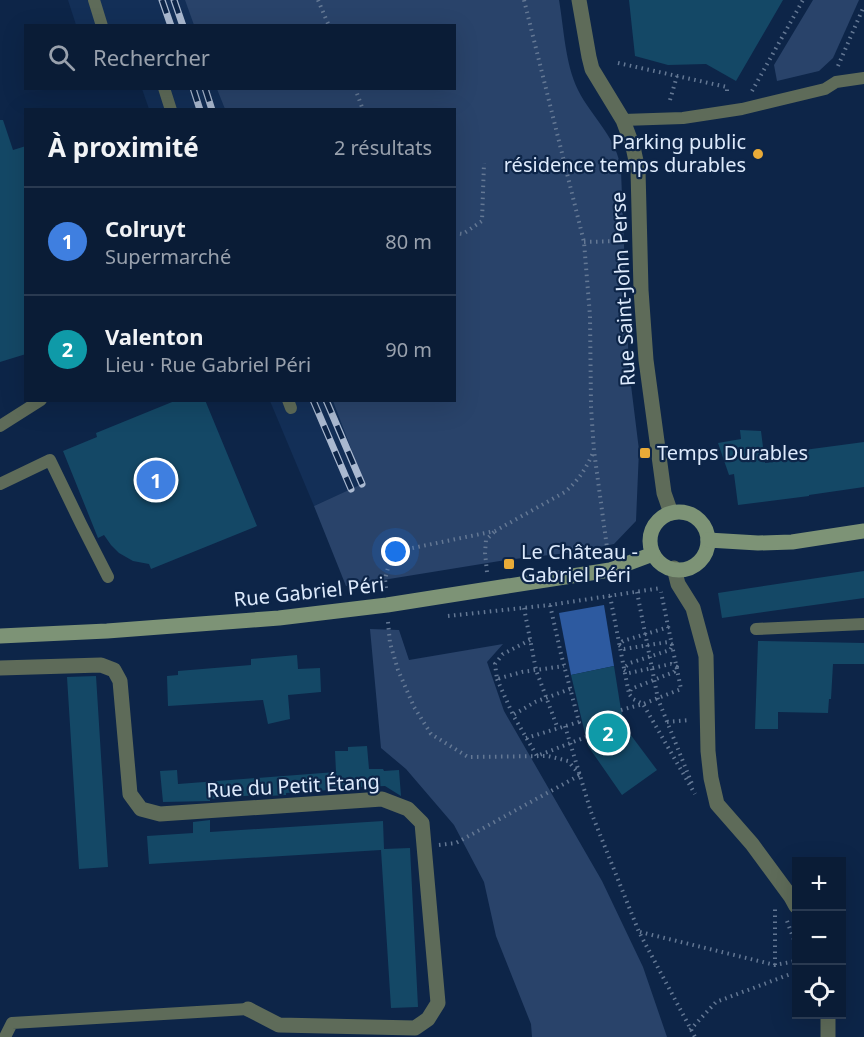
<!DOCTYPE html>
<html lang="fr">
<head>
<meta charset="utf-8">
<style>
  :root { --surface:#0a1c36; --page:#13253e; --text:#f1f3f6; --muted:#99a1ad; --line:#2a3a51; --accent:#bca0f2 }
  body { margin:0; font-family:"Noto Sans",sans-serif; background:var(--page); color:var(--text) }
  .controls { position:absolute; right:18px; bottom:18px; display:grid; overflow:hidden; border-radius:0px; box-shadow:0 6px 24px #0002 }
  .controls button { width:54px; height:54px; display:grid; place-items:center; padding:0; border:0; border-bottom:2px solid var(--line); background:var(--surface); color:var(--text); font:30px sans-serif }
  .you { position:absolute; left:396px; top:552px; width:21px; height:21px; margin:-15px; border:4px solid #fff; border-radius:50%; background:#1a73e8; box-shadow:0 0 0 9px #1a73e833 }
  .badge { display:grid; place-items:center; width:39px; height:39px; border-radius:50%; background:var(--accent); color:#fff; font-size:20px; font-weight:700 }
  .pin { position:absolute; translate:-50% -50%; border:3px solid #fff; box-shadow:0 2px 6px #0006 }
  .list { margin:0; padding:0; list-style:none }
  h2 { display:flex; justify-content:space-between; align-items:center; height:78px; margin:0; padding:0 24px; font-size:26px }
  h2 small { font-size:20px; font-weight:400; color:var(--muted) }
  .list li { display:grid; grid-template-columns:39px 1fr auto; gap:18px; align-items:center; box-sizing:border-box; height:108px; padding:0 24px; border-top:2px solid var(--line) }
  .list b { display:block; font-size:22px; white-space:nowrap }
  .list p { margin:0; font-size:20px; white-space:nowrap; color:var(--muted) }
  .list em { font-size:20px; font-style:normal; color:var(--muted) }
  .icon { flex:none; width:33px; height:33px; fill:none; stroke:currentColor; stroke-width:2; stroke-linecap:round; stroke-linejoin:round }
  .map { position:relative; flex:none; width:864px; height:1037px; overflow:hidden }
  .search { position:absolute; background:var(--surface); box-shadow:0 6px 24px #0002; left:24px; top:24px; width:432px; height:66px; display:flex; align-items:center; gap:15px; box-sizing:border-box; padding:0 21px; border-radius:0px; color:var(--muted); font-size:22px }
  .panel { position:absolute; background:var(--surface); box-shadow:0 6px 24px #0002; left:24px; top:108px; width:432px; height:294px; border-radius:0px }
  .map>svg:first-child { display:block }
</style>
</head>
<body>
<div class="map">
<svg width="864" height="1037" viewBox="0 0 864 1037">
  <rect width="100%" height="100%" fill="#0d2548"/>
  <g fill="#132f57">
    <path d="M68,0H303L314,25H76Z"/>
    <path d="M142,89H340L349,109H149Z"/>
    <path d="M454,400L464,438L314,506L270,401Z"/>
  </g>
  <g fill="#29436a">
    <path d="M185,0H559C564,29 565,63 578,90C592,118 618,138 621,171L629,369L639,450L636,521L614,544L576,552L506,560L346,586L314,506L364,483L333,401L454,400V110L225,109L217,89L454,88V26L194,25Z"/>
    <path d="M813,0H859L833,58L819,71L777,81L774,65Z"/>
    <path d="M370,629L399,630L409,660L503,644L487,662L504,711L602,881L643,967L667,1037H532L531,1024L496,936L484,882L454,825L406,769L381,748Z"/>
  </g>
  <path fill="#2d5aa0" d="M604,605L614,666L571,675L559,613Z"/>
  <g fill="#144866">
    <path d="M629,0H783L736,81L706,64L668,65L635,56Z"/>
    <path d="M0,120H3L13,150L26,146V354L0,362Z"/>
    <path d="M177,400H205L257,526L151,569L149,564L133,561L119,553L111,545L104,535L98,538L63,451L97,437L96,433Z"/>
    <path d="M740,430L761,431L765,463L805,458L804,450L864,442V487L809,495V496L738,505L734,474L729,475L718,443L741,439Z"/>
    <path d="M864,571V598L722,618L718,593Z"/>
    <path d="M758,641L864,643V664H833L831,699H829L828,713L778,712V729H755Z"/>
    <path d="M297,655L298,669L320,668L321,692L288,695L290,719L268,724L263,700L168,706L167,676L178,675V671L251,665V659Z"/>
    <path d="M614,666L621,710L627,730L657,770L622,795L588,746L571,675Z"/>
    <path d="M96,676L108,867L79,869L67,677Z"/>
    <path d="M367,746L369,769H383L384,771L399,770L401,796L385,786L361,787V790L344,791V789L286,793V795L268,796V794L210,799V801L163,802L160,771L177,770L178,784L336,772L335,751H348V747Z"/>
    <path d="M210,820V832L383,821L384,849L410,848L418,1007L391,1008L381,850L149,864L147,836L193,833V822Z"/>
  </g>
  <g fill="none" stroke-linecap="round" stroke-linejoin="round">
    <g stroke="#647894" stroke-width="4" stroke-dasharray="1.5 4.5" stroke-linecap="butt">
      <path d="M318,0L329,26"/>
      <path d="M524,0L584,242L590,316L591,407L594,451L608,555"/>
      <path d="M618,63L727,87V93"/>
      <path d="M838,66L864,6"/>
      <path d="M355,88L363,110"/>
      <path d="M752,91L803,0"/>
      <path d="M670,100L677,76"/>
      <path d="M454,233L463,234L482,221L484,163"/>
      <path d="M584,242L622,241"/>
      <path d="M487,572L485,553L486,540L494,532"/>
      <path d="M386,588L385,579L389,564L403,550L495,531L565,492C580,479 586,468 594,451"/>
      <path d="M637,592L658,699L692,784"/>
      <path d="M610,596L629,694"/>
      <path d="M524,608L536,670L558,729"/>
      <path d="M448,616L550,605L661,588"/>
      <path d="M388,622L390,643L398,670L414,707L431,734L468,757L548,756L568,761L580,775"/>
      <path d="M669,627L623,641L619,645L624,649L668,642L673,645L670,650L630,663L625,667L624,670L629,673L671,664L677,667L674,672L631,689L629,694L633,699L643,704L695,794"/>
      <path d="M530,640L503,654L495,664L497,679L522,672L564,666"/>
      <path d="M497,679L513,715"/>
      <path d="M570,689L535,702L513,715L537,756L586,737"/>
      <path d="M621,710L643,704L681,689L661,592"/>
      <path d="M667,722L690,720"/>
      <path d="M565,726L591,812L639,932L695,1037"/>
      <path d="M526,738L579,722L561,654L550,605"/>
      <path d="M439,845L456,843L580,775"/>
      <path d="M787,921L796,945"/>
      <path d="M640,932L775,965L796,961"/>
      <path d="M775,965V906"/>
      <path d="M690,1030L716,1002L796,972"/>
    </g>
    <g stroke="#5e6b59" stroke-width="12">
      <path d="M94,0L102,26"/>
      <path d="M164,88L171,110"/>
      <path d="M623,120L683,118L742,109L825,89L836,82L864,78"/>
      <path d="M288,400L291,408"/>
      <path d="M0,426L41,400"/>
      <path d="M0,484L50,460L81,524L108,577"/>
      <path d="M756,629L864,624"/>
      <path d="M5,1037L12,1023L248,1009"/>
    </g>
    <g stroke="#5e6b59" stroke-width="15">
      <path d="M579,0L589,57L592,69L623,120L633,147L638,170L641,290L646,360L664,493L671,513"/>
      <path d="M674,568L678,584L693,608L706,656L708,751L711,778L717,804L752,844L791,897L796,906"/>
      <path d="M0,668L101,665L114,670L120,681L130,794L141,809L160,814L382,799L408,809L422,823L438,1003L428,1019L415,1028L279,1025L248,1009"/>
      <path d="M828,1014V1037"/>
    </g>
    <g stroke="#7d9376" stroke-width="15">
      <circle cx="679" cy="541" r="29"/>
      <path d="M708,540L758,543L792,542L864,531"/>
      <path d="M0,636L107,631L279,618L387,605L610,570L653,554"/>
    </g>
    <g stroke="#aab9d0" stroke-width="7">
      <g id="rail">
        <path d="M162,0L171,26"/>
        <path d="M174,0L183,26"/>
        <path d="M193,88L200,110"/>
        <path d="M205,88L212,110"/>
        <path d="M313,400L351,489"/>
        <path d="M326,400L362,484"/>
      </g>
    </g>
    <use href="#rail" stroke="#0d2548" stroke-width="4.5" stroke-dasharray="14" stroke-linecap="butt"/>
  </g>
  <g fill="#e9ab38" stroke="#0d2548" stroke-width="2">
    <circle cx="758" cy="154" r="6"/>
    <rect x="639" y="447" width="12" height="12" rx="3"/>
    <rect x="503" y="558" width="12" height="12" rx="3"/>
  </g>
  <g text-anchor="middle" stroke-width="4.5" stroke-linejoin="round" paint-order="stroke">
    <g font-size="20" fill="#ddeafc" stroke="#0d2548" text-anchor="start">
      <text x="746" y="149" text-anchor="end">Parking public<tspan x="746" dy="23">résidence temps durables</tspan></text>
      <text x="657" y="460">Temps Durables</text>
      <text x="521" y="559">Le Château -<tspan x="521" dy="23">Gabriel Péri</tspan></text>
    </g>
    <g font-size="20" fill="#ddeafc" stroke="#0d2548">
      <text transform="translate(623 289) rotate(-93)" y="7">Rue Saint-John Perse</text>
      <text transform="translate(309 592) rotate(-6)" y="7">Rue Gabriel Péri</text>
      <text transform="translate(293 786) rotate(-3)" y="7">Rue du Petit Étang</text>
    </g>
  </g>
</svg>
<div class="controls">
<button>+</button>
<button>−</button>
<button><svg class="icon" aria-label="locate" viewBox="0 0 24 24"><circle cx="12" cy="12" r="6"/><path d="M12 2v4M12 18v4M2 12h4M18 12h4"/></svg></button>
</div>
<div class="you"></div>
<div class="pin badge" style="left:156px;top:480px;background:#3f7fe0">1</div>
<div class="pin badge" style="left:608px;top:733px;background:#0f9aa8">2</div>
<div class="search"><svg class="icon" aria-label="search" viewBox="0 0 24 24"><circle cx="10" cy="10" r="6"/><path d="M15 15l6 6"/></svg>Rechercher</div>
<section class="panel">
<h2>À proximité<small>2 résultats</small></h2>
<ul class="list">
<li><span class="badge" style="background:#3f7fe0">1</span><div><b>Colruyt</b><p>Supermarché</p></div><em>80 m</em></li>
<li><span class="badge" style="background:#0f9aa8">2</span><div><b>Valenton</b><p>Lieu · Rue Gabriel Péri</p></div><em>90 m</em></li>
</ul>
</section>
</div>
</body>
</html>
